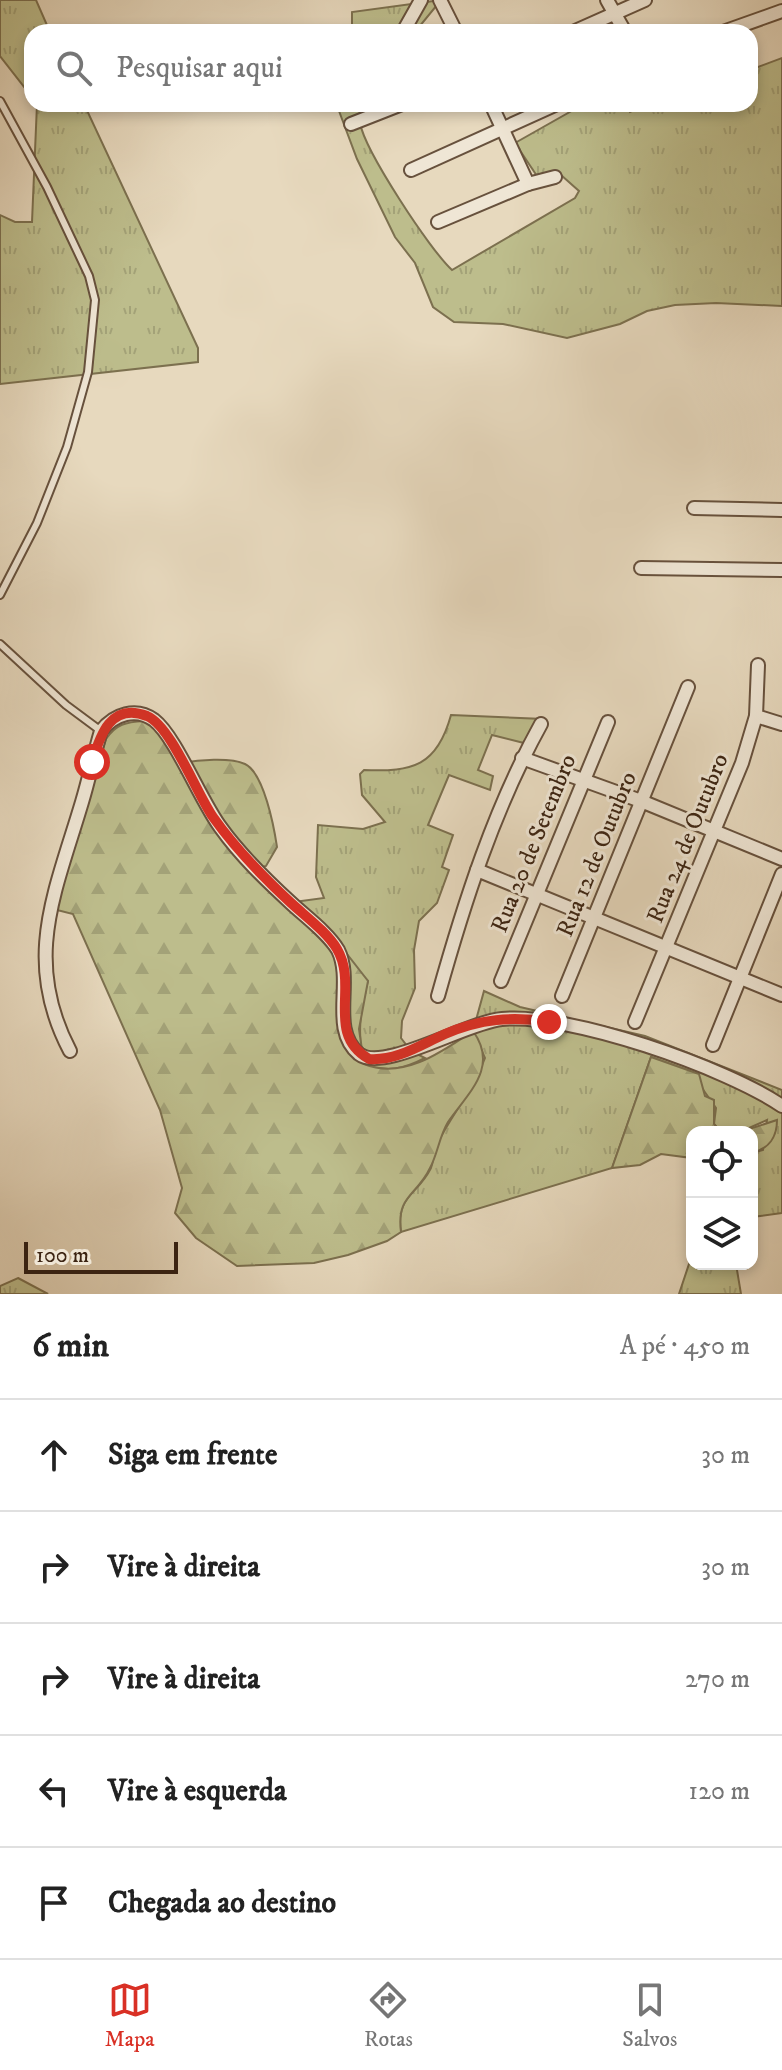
<!DOCTYPE html>
<html lang="pt">
<head>
<meta charset="utf-8">
<style>
  :root { --surface:#fff; --page:#f6f6f6; --text:#222; --muted:#767676; --line:#e0e0e0; --accent:#d93025 }
  body { margin:0; font-family:"IM FELL DW Pica",serif; background:var(--page); color:var(--text) }
  .controls { position:absolute; right:24px; bottom:24px; display:grid; overflow:hidden; border-radius:16px; box-shadow:0 4px 12px #0003 }
  .controls button { width:72px; height:72px; display:grid; place-items:center; padding:0; border:0; border-bottom:2px solid var(--line); background:var(--surface); color:var(--text); font:40px sans-serif }
  .scale { position:absolute; left:24px; bottom:20px; width:154px; box-sizing:border-box; padding-left:8px; border:4px solid #3c2412; border-top:0; font-size:22px; line-height:28px; white-space:nowrap; color:#3c2412; -webkit-text-stroke:6px #efe6d5; paint-order:stroke }
  .stop { position:absolute; width:24px; height:24px; margin:-18px; border:6px solid #d93025; border-radius:50%; background:#fff }
  .stop.end { background:#d93025; border-color:#fff; box-shadow:0 2px 8px #0008 }
  .list { margin:0; padding:0; list-style:none }
  h2 { display:flex; justify-content:space-between; align-items:center; height:104px; margin:0; padding:0 32px; font-size:34px }
  h2 small { font-size:26px; font-weight:400; color:var(--muted) }
  .list li { display:grid; grid-template-columns:52px 1fr auto; gap:24px; align-items:center; box-sizing:border-box; height:112px; padding:0 32px; border-top:2px solid var(--line) }
  .list b { display:block; font-size:30px; white-space:nowrap }
  .list em { font-size:26px; font-style:normal; color:var(--muted) }
  .icon { flex:none; width:44px; height:44px; fill:none; stroke:currentColor; stroke-width:2; stroke-linecap:round; stroke-linejoin:round }
  .map { position:relative; flex:none; width:782px; height:1294px; overflow:hidden }
  .search { position:absolute; background:var(--surface); box-shadow:0 4px 12px #0003; left:24px; right:24px; top:24px; height:88px; display:flex; align-items:center; gap:20px; box-sizing:border-box; padding:0 28px; border-radius:24px; color:var(--muted); font-size:30px }
  .sheet { height:664px; background:var(--surface) }
  nav { display:flex; justify-content:space-around; align-items:center; box-sizing:border-box; height:112px; border-top:2px solid var(--line); background:var(--surface); font-size:22px; color:var(--muted) }
  nav a { display:grid; justify-items:center; gap:4px }
  nav .on { color:var(--accent) }
  .map>svg:first-child { display:block }
</style>
</head>
<body>
<div class="map">
<svg width="782" height="1294" viewBox="0 0 782 1294">
  <defs>
    <pattern id="grass-tufts" width="24" height="20" patternUnits="userSpaceOnUse" patternTransform="scale(2)"><rect width="24" height="20" fill="#bdbd8c"/><path d="M3 7l-1-3M5 7V3M7 7l1-3M15 17l-1-3M17 17v-4M19 17l1-3" fill="none" stroke="#a3a278"/></pattern>
    <pattern id="forest-firs" width="22" height="20" patternUnits="userSpaceOnUse" patternTransform="scale(2)"><rect width="22" height="20" fill="#bdbd8c"/><path d="M5 1l3.5 6h-7zM16 11l3.5 6h-7z" fill="#a3a278"/></pattern>
  </defs>
  <rect width="100%" height="100%" fill="#e7d9be"/>
  <filter id="stains"><feTurbulence type="fractalNoise" baseFrequency=".0025" numOctaves="4"/><feColorMatrix values="0 0 0 0 .2 0 0 0 0 .09 0 0 0 0 .02 0 0 0 .5 -.17"/></filter>
  <radialGradient id="worn" r=".72"><stop offset=".6" stop-color="#630" stop-opacity="0"/><stop offset="1" stop-color="#630" stop-opacity=".3"/></radialGradient>
  <g fill="url(#grass-tufts)" stroke="#7c704f" stroke-width="2">
    <path d="M0,0H36L50,32H32V97L0,56Z"/>
    <path d="M441,0L415,32H352V12Z"/>
    <path d="M782,58V306L716,303L675,305L647,311L620,324L567,338L503,324L454,322L433,307L415,263L395,237L357,159L339,111L340,104H360C360,110 359,117 360,123C365,151 430,250 452,270L575,198L579,191L561,175L537,176L515,143L584,104H626L630,112L647,104H750V70Z"/>
    <path d="M37,104H84L198,348V362L0,384V215L15,222H32Z"/>
    <path d="M451,715L543,719L528,744L492,735L478,770L493,776L490,790L449,775L428,825L453,835L442,867L449,870L437,903L419,921L414,950L415,988L402,1021L401,1038L411,1051L425,1058C404,1069 387,1073 364,1064C357,1035 360,1010 368,981L294,902L324,898L316,877L318,825L363,829L385,822L362,795L360,774L364,770C413,772 437,766 451,715Z"/>
    <path d="M484,991L520,1007L645,1036L782,1090V1213L752,1217V1153L763,1150L767,1120L740,1132L720,1131L714,1124L716,1108L690,1071L651,1057L612,1168L401,1232C396,1195 417,1196 431,1168C434,1160 433,1152 437,1144C452,1114 473,1090 485,1058L473,1031Z"/>
    <path d="M692,1255V1264H736L741,1294H679Z"/>
    <path d="M18,1278L48,1294H0V1286Z"/>
  </g>
  <g fill="url(#forest-firs)" stroke="#7c704f" stroke-width="2">
    <path d="M144,721L155,724L181,763C198,760 230,757 245,764C264,773 274,827 277,847L266,866L259,868L343,949L368,981L359,1029L364,1064C403,1080 442,1052 473,1031C499,1067 469,1092 448,1122C439,1137 438,1153 430,1168C417,1196 396,1195 401,1232L387,1241L348,1255L314,1263L237,1266L196,1238L175,1213L182,1188L160,1110L73,914L57,910L62,879L106,739C116,724 126,722 144,721Z"/>
    <path d="M651,1057L699,1074L705,1096L714,1100V1124L720,1131L740,1132L777,1120C777,1137 770,1148 752,1153V1132H692V1158L661,1154L640,1165L612,1168Z"/>
  </g>
  <g fill="none" stroke-linecap="round" stroke-linejoin="round">
    <g stroke="#67513d" stroke-width="10">
      <g id="service">
        <path d="M0,101L47,187L89,276L95,300L88,372L67,447L37,523L0,595"/>
        <path d="M0,644L66,705L101,731"/>
      </g>
    </g>
    <g stroke="#67513d" stroke-width="16">
      <g id="minor">
        <path d="M440,0L456,32"/>
        <path d="M607,0L625,32"/>
        <path d="M403,32L421,0"/>
        <path d="M573,32L645,0"/>
        <path d="M723,32L782,11"/>
        <path d="M491,104L528,184"/>
        <path d="M351,124L402,104"/>
        <path d="M411,170L557,104"/>
        <path d="M438,222L528,184L555,177"/>
        <path d="M694,508L782,510"/>
        <path d="M641,568L782,570"/>
        <path d="M756,716L782,724"/>
        <path d="M522,758L641,801L782,859"/>
        <path d="M477,870L782,995"/>
        <path d="M501,981L608,722"/>
        <path d="M438,996C464,903 494,809 541,724"/>
        <path d="M562,996L688,687"/>
        <path d="M635,1022L742,763L756,716L758,665"/>
        <path d="M713,1045L782,874"/>
        <path d="M70,1051C22,960 55,893 82,802C89,779 94,754 101,731C114,714 136,707 154,720C176,737 201,802 221,828C241,856 266,880 291,903C306,917 328,933 338,950C354,982 329,1029 359,1054C383,1073 467,1022 502,1019C568,1012 727,1068 782,1106"/>
      </g>
    </g>
    <use href="#service" stroke="#efe6d5" stroke-width="6"/>
    <use href="#minor" stroke="#efe6d5" stroke-width="12"/>
  </g>
  <g fill="none" stroke-linecap="round" stroke-linejoin="round">
    <path stroke="#d93025" stroke-width="10" d="M92,762C100,735 111,702 147,716C171,726 197,794 213,817C235,848 262,876 290,902C305,916 327,932 337,949C359,986 325,1034 369,1059C397,1061 420,1045 445,1034C480,1019 512,1016 549,1022"/>
  </g>
  <g text-anchor="middle" stroke-width="6" stroke-linejoin="round" paint-order="stroke">
    <g font-size="24" fill="#3c2412" stroke="#efe6d5">
      <text transform="translate(687 838) rotate(-68)" y="8">Rua 24 de Outubro</text>
      <text transform="translate(533 843) rotate(-68)" y="8">Rua 20 de Setembro</text>
      <text transform="translate(596 854) rotate(-68)" y="8">Rua 12 de Outubro</text>
    </g>
  </g>
  <rect width="100%" height="100%" filter="url(#stains)"/>
  <rect width="100%" height="100%" fill="url(#worn)"/>
</svg>
<div class="controls">
<button><svg class="icon" aria-label="locate" viewBox="0 0 24 24"><circle cx="12" cy="12" r="6"/><path d="M12 2v4M12 18v4M2 12h4M18 12h4"/></svg></button>
<button><svg class="icon" aria-label="layers" viewBox="0 0 24 24"><path d="M12 4l9 5-9 5-9-5zM3 14l9 5 9-5"/></svg></button>
</div>
<div class="scale">100 m</div>
<div class="stop" style="left:92px;top:762px"></div>
<div class="stop end" style="left:549px;top:1022px"></div>
<div class="search"><svg class="icon" aria-label="search" viewBox="0 0 24 24"><circle cx="10" cy="10" r="6"/><path d="M15 15l6 6"/></svg>Pesquisar aqui</div>
</div>
<section class="sheet">
<h2>6 min<small>A pé · 450 m</small></h2>
<ul class="list">
<li><svg class="icon" aria-label="ahead" viewBox="0 0 24 24"><path d="M12 20V5M6 11l6-6 6 6"/></svg><div><b>Siga em frente</b></div><em>30 m</em></li>
<li><svg class="icon" aria-label="right" viewBox="0 0 24 24"><path d="M7 20v-9h11M14 6l5 5-5 5"/></svg><div><b>Vire à direita</b></div><em>30 m</em></li>
<li><svg class="icon" aria-label="right" viewBox="0 0 24 24"><path d="M7 20v-9h11M14 6l5 5-5 5"/></svg><div><b>Vire à direita</b></div><em>270 m</em></li>
<li><svg class="icon" aria-label="left" viewBox="0 0 24 24"><path d="M17 20v-9H6M10 6l-5 5 5 5"/></svg><div><b>Vire à esquerda</b></div><em>120 m</em></li>
<li><svg class="icon" aria-label="arrive" viewBox="0 0 24 24"><path d="M6 21V4h12l-3 4 3 4H6"/></svg><div><b>Chegada ao destino</b></div></li>
</ul>
</section>
<nav>
<a class="on"><svg class="icon" aria-label="map" viewBox="0 0 24 24"><path d="M3 6l6-2 6 2 6-2v14l-6 2-6-2-6 2zM9 4v14M15 6v14"/></svg>Mapa</a>
<a><svg class="icon" aria-label="directions" viewBox="0 0 24 24"><path d="M12 3l9 9-9 9-9-9zM9 14v-3h6M13 9l2 2-2 2"/></svg>Rotas</a>
<a><svg class="icon" aria-label="saved" viewBox="0 0 24 24"><path d="M7 4h10v16l-5-4-5 4z"/></svg>Salvos</a>
</nav>
</body>
</html>
